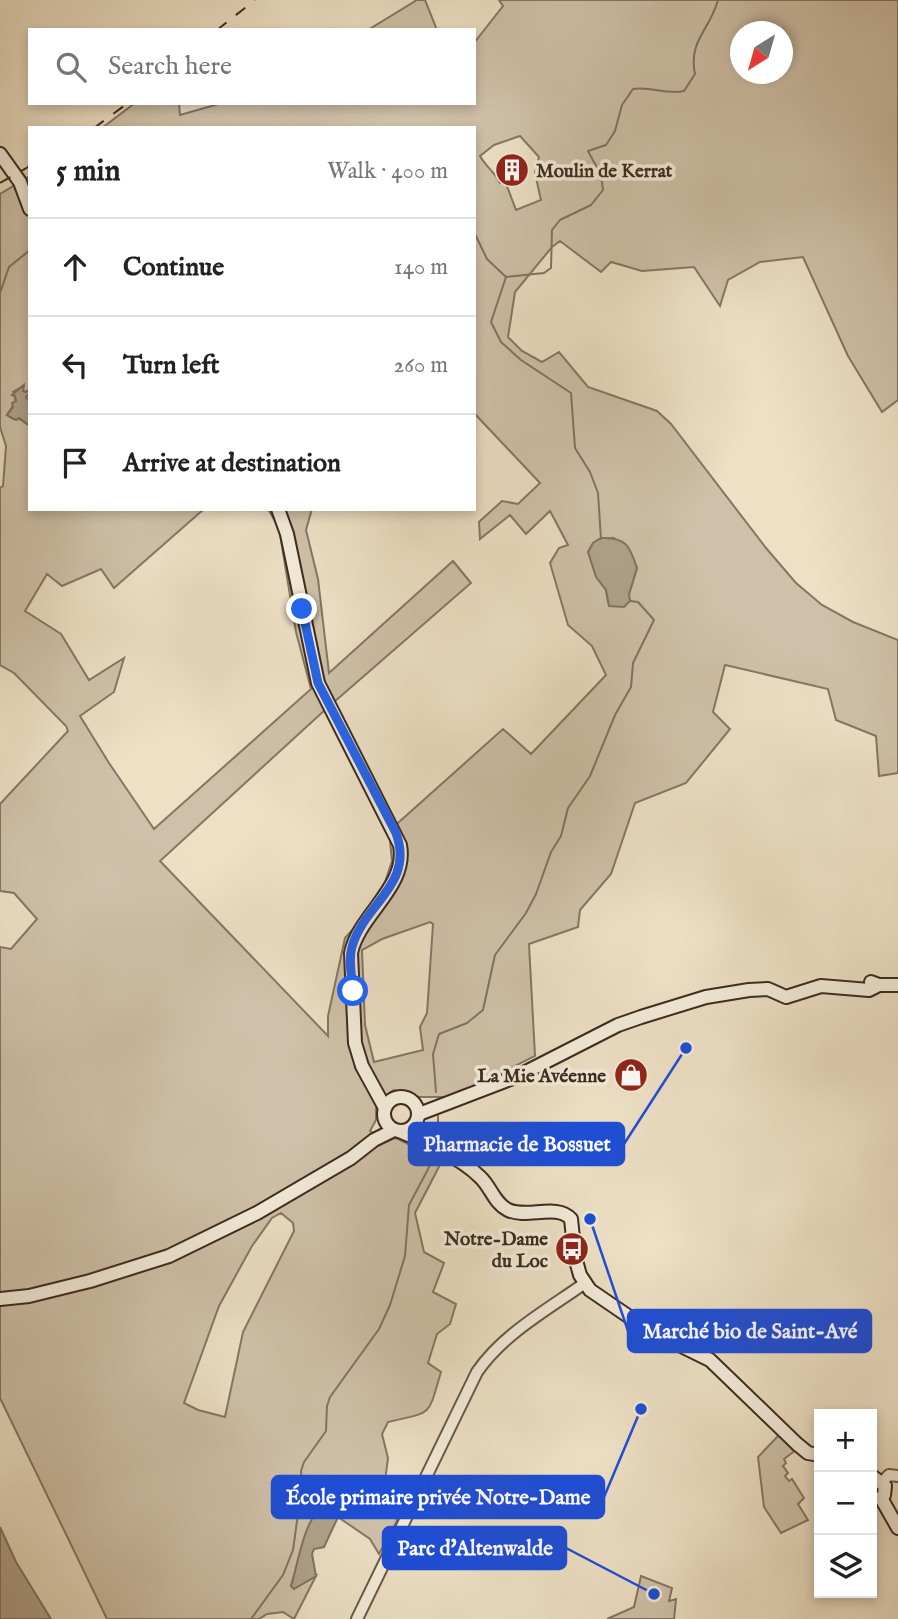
<!DOCTYPE html>
<html lang="en">
<head>
<meta charset="utf-8">
<style>
  :root { --surface:#fff; --page:#f2f2f2; --text:#222; --muted:#767676; --line:#e0e0e0 }
  body { margin:0; font-family:"IM FELL English",serif; background:var(--page); color:var(--text) }
  .controls { position:absolute; right:21px; bottom:21px; display:grid; overflow:hidden; border-radius:0px; box-shadow:0 4px 10px #0003 }
  .controls button { width:63px; height:63px; display:grid; place-items:center; padding:0; border:0; border-bottom:2px solid var(--line); background:var(--surface); color:var(--text); font:35px sans-serif }
  .compass { position:absolute; left:730px; top:21px; width:63px; height:63px; border-radius:50%; background:var(--surface); box-shadow:0 4px 10px #0003; rotate:217deg }
  .stop { position:absolute; width:21px; height:21px; margin:-16px; border:5px solid #2563eb; border-radius:50%; background:#fff }
  .stop.end { background:#2563eb; border-color:#fff; box-shadow:0 2px 7px #0008 }
  .list { margin:0; padding:0; list-style:none }
  h2 { display:flex; justify-content:space-between; align-items:center; height:91px; margin:0; padding:0 28px; font-size:30px }
  h2 small { font-size:23px; font-weight:400; color:var(--muted) }
  .list li { display:grid; grid-template-columns:46px 1fr auto; gap:21px; align-items:center; box-sizing:border-box; height:98px; padding:0 28px; border-top:2px solid var(--line) }
  .list b { display:block; font-size:26px; white-space:nowrap }
  .list em { font-size:23px; font-style:normal; color:var(--muted) }
  .icon { flex:none; width:38px; height:38px; fill:none; stroke:currentColor; stroke-width:2; stroke-linecap:round; stroke-linejoin:round }
  .map { position:relative; flex:none; width:898px; height:1619px; overflow:hidden }
  .search { position:absolute; background:var(--surface); box-shadow:0 4px 10px #0003; left:28px; top:28px; width:448px; height:77px; display:flex; align-items:center; gap:18px; box-sizing:border-box; padding:0 24px; border-radius:0px; color:var(--muted); font-size:26px }
  .panel { position:absolute; background:var(--surface); box-shadow:0 4px 10px #0003; left:28px; top:126px; width:448px; height:385px; border-radius:0px }
  .map>svg:first-child { display:block }
</style>
</head>
<body>
<div class="map">
<svg width="898" height="1619" viewBox="0 0 898 1619">
  <rect width="100%" height="100%" fill="#ede0c5"/>
  <filter id="stains"><feTurbulence type="fractalNoise" baseFrequency=".00286" numOctaves="4"/><feColorMatrix values="0 0 0 0 .2 0 0 0 0 .09 0 0 0 0 .02 0 0 0 .5 -.17"/></filter>
  <radialGradient id="worn" r=".72"><stop offset=".6" stop-color="#630" stop-opacity="0"/><stop offset="1" stop-color="#630" stop-opacity=".3"/></radialGradient>
  <g fill="#cfc1a9" stroke="#857664" stroke-width="2" fill-rule="evenodd">
    <path d="M417,0H425L437,30H368Z"/>
    <path d="M499,0H898V400L882,412L848,356L803,257L760,262L728,280L720,306L694,267L642,271L611,262L601,272L560,241L552,247L515,292L508,337L522,351L542,362L559,352L588,387L657,411L671,424L766,548L796,583L822,605L853,622L898,640V773L879,776L876,736L836,720L828,689L725,665L713,712L730,729L686,783L635,803L611,874L580,910L578,927L529,944L535,1056L453,1097H419L394,1090L376,1102V1120L370,1131L385,1142L395,1138C405,1141 414,1149 421,1151C429,1153 435,1154 443,1159L415,1213L424,1252L444,1263L433,1292L456,1304L450,1324L437,1334L428,1363L441,1372C427,1418 434,1411 388,1422L382,1434L388,1458L385,1481L397,1521L379,1554L370,1539L338,1517L333,1509L313,1516L291,1586L294,1588L316,1576L294,1619L283,1612L267,1614L259,1619H107L0,1398V947L11,949L37,919L14,893L0,891V804L68,731L66,726L14,673L0,665V488L3,486L6,446L0,427V194L30,176V389L26,392L22,391L23,386L13,392L16,401L7,415L13,419L18,418L30,426V509H204L114,588L101,569L62,586L47,574L25,611L61,634L89,680L124,658L114,692L80,716L109,763L154,829L311,689L296,632L279,528L268,509H312L306,530L318,579L329,673L453,561L471,583L326,709L160,861L328,1036V1016L345,938L361,920L385,882L392,861L389,831L503,729L531,754L606,675L592,646L568,625L550,563L559,548L568,545L550,511L526,534L510,515L480,539L479,522L502,501L518,504L540,483L474,413V128H102L135,103H179L180,115L222,103H474V43L503,6ZM740,32H782V74H740ZM520,136L539,157L535,173L541,200L516,210L505,181L500,183C495,172 486,167 480,156L494,145ZM614,538L637,568L629,594L608,602L606,590L588,552C595,539 601,538 614,538ZM430,922L433,924L427,1013L420,1027L423,1050L374,1062L365,1025L362,950L382,939ZM281,1213L293,1223L294,1231L243,1332L225,1417L198,1410L184,1403L219,1306L252,1246L272,1218Z"/>
    <path d="M780,1434L796,1450L784,1459L786,1463L783,1466L788,1473L785,1476L789,1481L792,1479L804,1498L798,1504L808,1520L781,1533L764,1507L758,1457Z"/>
    <path d="M641,1576L672,1588L669,1601L676,1599L674,1619H607L634,1607Z"/>
  </g>
  <g fill="#b0a38d" stroke="#817361" stroke-width="2">
    <path d="M24,385L23,391L26,392L30,389V393L26,397L30,402V426L19,418L16,420L7,415L13,407L12,403L16,401L15,396L12,395Z"/>
    <path d="M601,538C626,537 630,546 637,568L629,594L630,601L624,607L609,606L606,590L596,577L588,552L593,543Z"/>
    <path d="M325,1506L333,1509L338,1517L324,1547L314,1549L312,1554L316,1576L294,1589L291,1586C298,1565 304,1515 325,1506Z"/>
    <path d="M0,1527L16,1562L51,1619H0Z"/>
  </g>
  <g fill="none" stroke-linecap="round" stroke-linejoin="round">
    <g stroke="#817361" stroke-width="2">
      <path d="M474,232L487,259L506,277L544,273L551,268L552,230L560,220L591,205L603,190L601,175L588,151L606,145L615,131L622,105L633,89C650,86 666,95 684,91L695,74C688,41 710,30 718,0"/>
      <path d="M506,277L491,322L501,342L521,360L571,393L575,448L590,472L598,493L601,539"/>
      <path d="M0,293L9,267L30,250"/>
      <path d="M436,1092L433,1054L439,1034L467,1023L483,1010L495,955L526,913L536,894L551,852L561,836L568,808L590,776L615,715L631,687L633,663L654,620L638,602L630,601"/>
      <path d="M438,1116V1142"/>
      <path d="M251,1619L283,1575L293,1550L302,1485L301,1471L304,1462L326,1431L327,1406L330,1397L379,1329L390,1305L405,1256L409,1205L435,1156"/>
    </g>
    <g stroke="#685949" stroke-width="14">
      <g id="tertiary">
        <path d="M882,1482L889,1475L898,1476"/>
        <path d="M357,1619L477,1372C503,1334 547,1310 585,1283"/>
      </g>
    </g>
    <g stroke="#3b2c20" stroke-width="16">
      <g id="secondary">
        <path d="M0,154L20,182L30,209"/>
        <path d="M278,509L287,534L318,683L400,845C408,887 359,914 351,953L355,1043L362,1066L385,1108"/>
        <path d="M871,982L879,985H898"/>
        <circle cx="401" cy="1114" r="17"/>
        <path d="M419,1114L518,1076L618,1025L641,1017L706,997L749,990L768,989L786,997L821,986L869,990L879,985"/>
        <path d="M399,1131C425,1142 460,1157 480,1177C491,1187 494,1203 508,1210C527,1219 557,1203 571,1219L575,1257L580,1275L590,1290L647,1329L710,1360L797,1444L808,1453L819,1455"/>
        <path d="M0,1299L29,1296L90,1281L169,1256L257,1213L351,1158L374,1140L394,1130"/>
        <path d="M872,1476L885,1486L884,1495L881,1498"/>
        <path d="M881,1498L898,1528"/>
      </g>
    </g>
    <use href="#tertiary" stroke="#f3ebd9" stroke-width="10"/>
    <use href="#secondary" stroke="#f3ebd9" stroke-width="12"/>
    <g stroke="#3b2c20" stroke-width="2" stroke-dasharray="12 12" stroke-linecap="butt">
      <path d="M217,30L255,0"/>
      <path d="M94,128L128,103"/>
      <path d="M0,183L30,166"/>
    </g>
  </g>
  <g fill="none" stroke-linecap="round" stroke-linejoin="round">
    <path stroke="#2563eb" stroke-width="9" d="M302,609L318,683L396,833C415,885 364,903 352,947C348,960 352,977 353,991"/>
  </g>
  <defs>
    <g id="building-disc" transform="scale(1.75)"><circle r="9.5" fill="#8f2418" stroke="#f3ebd9"/><path d="M-4-6H4V6H1V3H-1V6H-4ZM-2.5-4.3h1.7v1.8h-1.7ZM.8-4.3h1.7v1.8H.8ZM-2.5-1h1.7V.8h-1.7ZM.8-1h1.7V.8H.8Z" fill="#fff"/></g>
    <g id="shop-disc" transform="scale(1.75)"><circle r="9.5" fill="#8f2418" stroke="#f3ebd9"/><path d="M-5-2.5h2.3a2.7 3.5 0 0 1 5.4 0H5L5.5 6h-11ZM-1.5-2.5h3a1.5 2.3 0 0 0-3 0Z" fill="#fff"/></g>
    <g id="bus-disc" transform="scale(1.75)"><circle r="9.5" fill="#8f2418" stroke="#f3ebd9"/><path d="M-5-6H5V4H4V6H2V4H-2V6H-4V4H-5ZM-3.5-4V0h7V-4ZM-3.5 1.2v1.5H-2V1.2ZM2 1.2v1.5H3.5V1.2Z" fill="#fff"/></g>
  </defs>
  <g fill-rule="evenodd">
    <use href="#building-disc" x="512" y="170"/>
    <use href="#shop-disc" x="631" y="1075"/>
    <use href="#bus-disc" x="572" y="1249"/>
  </g>
  <g text-anchor="middle" stroke-width="7" stroke-linejoin="round" paint-order="stroke">
    <g font-size="19" font-weight="bold" fill="#3b2c20" stroke="#f3ebd9" text-anchor="end">
      <text x="536" y="177" text-anchor="start">Moulin de Kerrat</text>
      <text x="606" y="1082">La Mie Avéenne</text>
      <text x="548" y="1245">Notre-Dame<tspan x="548" dy="22">du Loc</tspan></text>
    </g>
  </g>
  <path fill="none" stroke="#1d4ed8" stroke-width="2.5" d="M686 1048L624 1144M590 1219L628 1331M641 1409L604 1497M654 1594L566 1548"/>
  <g fill="#1d4ed8" stroke="#f3ebd9" stroke-width="2.5">
    <circle cx="686" cy="1048" r="7"/>
    <circle cx="590" cy="1219" r="7"/>
    <circle cx="641" cy="1409" r="7"/>
    <circle cx="654" cy="1594" r="7"/>
  </g>
  <g fill="#1d4ed8" stroke="#1d4ed8" stroke-width="2.5">
    <rect x="409" y="1123" width="215" height="42" rx="7"/>
    <rect x="628" y="1310" width="243" height="42" rx="7"/>
    <rect x="272" y="1476" width="332" height="42" rx="7"/>
    <rect x="383" y="1527" width="183" height="42" rx="7"/>
  </g>
  <g font-size="21" text-anchor="middle" font-weight="bold" fill="#fff">
    <text x="517" y="1151">Pharmacie de Bossuet</text>
    <text x="750" y="1338">Marché bio de Saint-Avé</text>
    <text x="438" y="1504">École primaire privée Notre-Dame</text>
    <text x="475" y="1555">Parc d'Altenwalde</text>
  </g>
  <rect width="100%" height="100%" filter="url(#stains)"/>
  <rect width="100%" height="100%" fill="url(#worn)"/>
</svg>
<div class="controls">
<button>+</button>
<button>−</button>
<button><svg class="icon" aria-label="layers" viewBox="0 0 24 24"><path d="M12 4l9 5-9 5-9-5zM3 14l9 5 9-5"/></svg></button>
</div>
<svg class="compass" viewBox="-18 -18 36 36"><path d="M0-13l5 13h-10z" fill="#e53935"/><path d="M0 13l5-13h-10z" fill="#767676"/></svg>
<div class="stop" style="left:353px;top:991px"></div>
<div class="stop end" style="left:302px;top:609px"></div>
<div class="search"><svg class="icon" aria-label="search" viewBox="0 0 24 24"><circle cx="10" cy="10" r="6"/><path d="M15 15l6 6"/></svg>Search here</div>
<section class="panel">
<h2>5 min<small>Walk · 400 m</small></h2>
<ul class="list">
<li><svg class="icon" aria-label="ahead" viewBox="0 0 24 24"><path d="M12 20V5M6 11l6-6 6 6"/></svg><div><b>Continue</b></div><em>140 m</em></li>
<li><svg class="icon" aria-label="left" viewBox="0 0 24 24"><path d="M17 20v-9H6M10 6l-5 5 5 5"/></svg><div><b>Turn left</b></div><em>260 m</em></li>
<li><svg class="icon" aria-label="arrive" viewBox="0 0 24 24"><path d="M6 21V4h12l-3 4 3 4H6"/></svg><div><b>Arrive at destination</b></div></li>
</ul>
</section>
</div>
</body>
</html>
